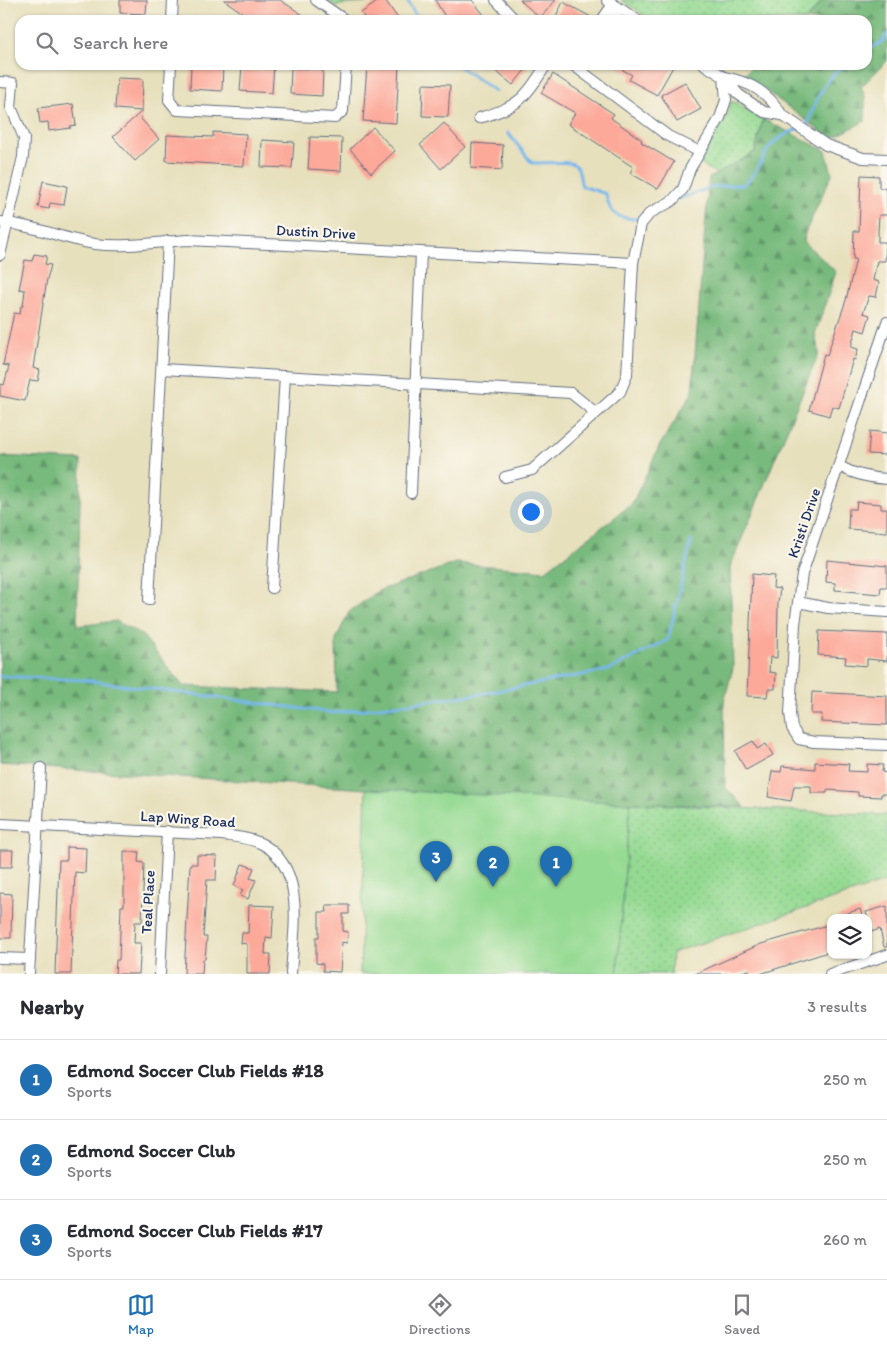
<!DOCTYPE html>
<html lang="en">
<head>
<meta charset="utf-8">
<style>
  :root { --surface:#fff; --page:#f2f2f3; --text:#2b2b33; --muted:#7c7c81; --line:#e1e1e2; --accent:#1f6fb2 }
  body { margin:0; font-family:Itim,sans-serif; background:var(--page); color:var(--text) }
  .controls { position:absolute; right:15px; bottom:15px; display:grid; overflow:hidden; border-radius:10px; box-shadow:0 1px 4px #0004 }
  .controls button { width:45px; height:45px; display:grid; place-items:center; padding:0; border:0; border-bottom:1px solid var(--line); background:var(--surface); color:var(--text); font:25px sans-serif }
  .you { position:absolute; left:530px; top:511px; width:18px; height:18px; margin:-12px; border:4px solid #fff; border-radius:50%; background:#1a73e8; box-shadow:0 0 0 8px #1a73e833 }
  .badge { display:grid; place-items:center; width:32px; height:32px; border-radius:50%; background:var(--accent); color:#fff; font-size:16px; font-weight:700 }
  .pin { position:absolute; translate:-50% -41px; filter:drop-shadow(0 1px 2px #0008) }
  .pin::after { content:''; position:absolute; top:26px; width:18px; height:15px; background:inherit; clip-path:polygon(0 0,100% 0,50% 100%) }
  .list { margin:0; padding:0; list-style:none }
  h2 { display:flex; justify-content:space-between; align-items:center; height:65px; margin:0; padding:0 20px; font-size:21px }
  h2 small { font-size:16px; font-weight:400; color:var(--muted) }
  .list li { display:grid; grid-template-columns:32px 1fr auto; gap:15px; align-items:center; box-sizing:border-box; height:80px; padding:0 20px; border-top:1px solid var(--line) }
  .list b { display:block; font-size:19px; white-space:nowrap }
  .list p { margin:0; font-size:16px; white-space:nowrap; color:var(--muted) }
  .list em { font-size:16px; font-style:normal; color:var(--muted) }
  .icon { flex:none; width:28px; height:28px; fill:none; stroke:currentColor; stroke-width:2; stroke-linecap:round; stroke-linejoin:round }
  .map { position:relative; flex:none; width:887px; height:974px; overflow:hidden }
  .search { position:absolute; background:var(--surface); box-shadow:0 1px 4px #0004; left:15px; right:15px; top:15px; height:55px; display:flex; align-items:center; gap:12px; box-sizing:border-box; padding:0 18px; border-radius:15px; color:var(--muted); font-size:19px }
  .sheet { height:305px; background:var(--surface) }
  nav { display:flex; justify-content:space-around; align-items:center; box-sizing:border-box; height:70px; border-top:1px solid var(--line); background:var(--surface); font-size:14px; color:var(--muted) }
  nav a { display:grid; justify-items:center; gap:2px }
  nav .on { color:var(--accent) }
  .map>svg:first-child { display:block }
</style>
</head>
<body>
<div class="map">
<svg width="887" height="974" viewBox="0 0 887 974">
  <defs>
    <pattern id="green-dots" width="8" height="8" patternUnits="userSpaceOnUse" patternTransform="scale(1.25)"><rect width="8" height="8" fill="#95da93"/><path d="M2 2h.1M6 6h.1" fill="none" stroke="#80bb81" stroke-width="1.8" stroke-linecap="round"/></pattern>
    <pattern id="forest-firs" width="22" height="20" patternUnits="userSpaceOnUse" patternTransform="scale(1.25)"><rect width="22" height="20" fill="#78ba7d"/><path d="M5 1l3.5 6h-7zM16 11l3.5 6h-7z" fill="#62986a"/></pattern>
  </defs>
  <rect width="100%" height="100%" fill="#fbf7ec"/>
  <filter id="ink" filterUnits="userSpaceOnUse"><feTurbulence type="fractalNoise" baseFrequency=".02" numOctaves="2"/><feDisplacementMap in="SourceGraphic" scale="10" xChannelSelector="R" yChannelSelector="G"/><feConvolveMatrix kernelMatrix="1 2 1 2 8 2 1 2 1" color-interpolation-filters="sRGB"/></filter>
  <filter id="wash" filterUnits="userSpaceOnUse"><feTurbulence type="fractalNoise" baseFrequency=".0096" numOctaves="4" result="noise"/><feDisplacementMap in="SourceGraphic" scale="20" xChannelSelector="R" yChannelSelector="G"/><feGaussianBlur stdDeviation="1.12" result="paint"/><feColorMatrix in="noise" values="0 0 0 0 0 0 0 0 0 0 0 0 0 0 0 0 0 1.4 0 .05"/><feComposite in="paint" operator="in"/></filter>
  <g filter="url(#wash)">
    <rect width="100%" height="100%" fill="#e7e0bd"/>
    <g fill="url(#green-dots)" stroke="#588478">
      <path d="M327,0H375C362,6 349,2 336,6Z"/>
      <path d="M621,0H823L806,20H651Z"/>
      <path d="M731,102H734L763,119L755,152L717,174L699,163L727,115Z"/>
      <path d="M630,803L887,815V881L672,953L671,974H617Z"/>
    </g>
    <g fill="url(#forest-firs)" stroke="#4a746e">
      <path d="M823,0H887V61L861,87L865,96V121L831,139L744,74L754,65H867V20H806Z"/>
      <path d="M763,119L826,151L832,174L805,233L804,242L836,272L815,334L819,353L730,567L733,668L724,701L725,787L745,807C496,800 248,781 0,765V456L81,460L77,626L116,621L142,635L183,686L337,692L336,639L349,612L378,591L456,563L545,571L632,504L660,445L692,393L709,178L755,152Z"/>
    </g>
    <path fill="#95da93" stroke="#588478" d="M366,789L630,803L617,974H360Z"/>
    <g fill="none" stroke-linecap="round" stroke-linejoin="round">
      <g stroke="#77b7eb" stroke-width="3">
        <path d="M407,0L418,20"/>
        <path d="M867,49L882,42L887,34"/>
        <path d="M457,65L495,91"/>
        <path d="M508,133L532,163C543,164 572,159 577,167C581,173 579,180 582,186L606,194C609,216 619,219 641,219"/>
        <path d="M679,199L712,187L745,184C758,170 758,167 767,151C773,139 795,129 807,126C815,102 823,81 843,65"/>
        <path d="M0,676L84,680L334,713L480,694L609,670L668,640L691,541"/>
      </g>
    </g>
    <g id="blocks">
      <g fill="#fca99a">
        <path d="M120,0H147L146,14L120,13Z"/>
        <path d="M224,0H280L303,15L300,20H253Z"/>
        <path d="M380,0H385L399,20H366L361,13Z"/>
        <path d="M435,0H472L488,20H447Z"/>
        <path d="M520,0H556L540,18Z"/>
        <path d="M563,2L595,19V20H554Z"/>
        <path d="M191,65H223L222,91L190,89Z"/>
        <path d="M242,65H274L272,93L240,91Z"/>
        <path d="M367,65H399L396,123L363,121Z"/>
        <path d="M488,65H529L513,85Z"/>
        <path d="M614,65H674L657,95L629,80L632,75Z"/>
        <path d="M291,68L323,69L322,96L290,94Z"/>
        <path d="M553,74L614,114L611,118L642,140L641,142L674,162L658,189L630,173L633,167L568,124L575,113L541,93Z"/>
        <path d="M117,78L143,79L142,111L115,109Z"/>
        <path d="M685,82L701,109L677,122L661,95Z"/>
        <path d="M423,84L450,85L448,117L422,116Z"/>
        <path d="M73,104L76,125L70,126L71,128L49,131L48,122L40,123L38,108Z"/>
        <path d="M142,111L141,119L159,139L135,161L113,137Z"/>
        <path d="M444,123L465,147L441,169L420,145Z"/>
        <path d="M373,127L395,151L371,173L350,149Z"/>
        <path d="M213,132L246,134L244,166L166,161L167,135L213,137Z"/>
        <path d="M310,137L342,138L341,171L308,169Z"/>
        <path d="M262,140L294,142L292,168L261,167Z"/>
        <path d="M472,143L503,145L502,170L471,168Z"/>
        <path d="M861,175L879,176V188L887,189V215H879L878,232V242H886L885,261H877L873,280L879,282L876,297L869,296L863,313L870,315L865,332L856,329L851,347L858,349L855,360L853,359L839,408L832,406L829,416L809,410L824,354L827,355L846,300L856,259H853L854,231H859Z"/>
        <path d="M43,181L67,186L64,205L50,203L49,209L38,207Z"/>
        <path d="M34,254L47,256L45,264L51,265L47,279L33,368L40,370L38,381L30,380L25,401L0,396V384L4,385L9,366L3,365L14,313L20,314L21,306H23L25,290L19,289L25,260L32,261Z"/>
        <path d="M870,431L887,433V455L868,454Z"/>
        <path d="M857,502L881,504V509H887V532L848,529L849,509H856Z"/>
        <path d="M827,560L887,566V587H881L880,594L835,590V583L826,582Z"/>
        <path d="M752,574L774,576L773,588L780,589L778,603L777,658L770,657L769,672L776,673L775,689H768L767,697L747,696Z"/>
        <path d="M819,631L887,634V661L867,659V666L845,664L846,657L818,655Z"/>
        <path d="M812,692L887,696V725L821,722L822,714H811Z"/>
        <path d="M753,741L757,749L766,744L773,755L746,770L735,751Z"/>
        <path d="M815,762L849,764L848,771L867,772V764L883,765L882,772L887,773V794H881V797L858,796V792L827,790V793H811V786H794L791,801L768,797L772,771L781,772L782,766L815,769Z"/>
        <path d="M67,847L86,848L85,873L75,872L71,974H55L59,860H67Z"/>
        <path d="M0,850H13L12,867H0Z"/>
        <path d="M124,851L139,852L138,862L144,863L142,922H135L134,943H141L139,974H115L116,960H119L121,906H124Z"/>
        <path d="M197,855L217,856L216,880H207L203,937H207L205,959H203L202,974H184L190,864H197Z"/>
        <path d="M242,864L254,868L250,878L256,880L248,899L240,896L243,890L234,886Z"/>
        <path d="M0,893L12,894L11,938H0Z"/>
        <path d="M249,905L274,906L272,938L266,937L265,954H271L270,974H247V944L241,943L242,933H248Z"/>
        <path d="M326,905H349V914H343V931L348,932L347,943L342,942L340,972L323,971V964L316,963V937H319V912H327Z"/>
        <path d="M887,906V947H884L880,929L871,932L866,912Z"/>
        <path d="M860,909L863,918H839V916Z"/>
        <path d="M831,924V951L760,974H751L749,970L736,974H695L761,944Z"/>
      </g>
    </g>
  </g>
  <g filter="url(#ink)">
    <use href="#blocks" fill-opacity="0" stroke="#626d7f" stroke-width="1"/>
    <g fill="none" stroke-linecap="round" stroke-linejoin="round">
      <g stroke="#626d7f" stroke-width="12">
        <g id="minor">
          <path d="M316,0L345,20"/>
          <path d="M496,0L515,20"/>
          <path d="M607,0L637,20"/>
          <path d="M172,20L173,0"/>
          <path d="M602,20L613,4"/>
          <path d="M613,20L620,9"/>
          <path d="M171,65L169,100L177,110L335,118L343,111L346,65"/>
          <path d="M573,65L668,136L700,152"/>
          <path d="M705,65L724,77L738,94L764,112L782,115L826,145L863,158L887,159"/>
          <path d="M724,77C750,82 768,92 782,115"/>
          <path d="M0,82L13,83L11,107L24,138L23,157L0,255"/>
          <path d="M479,118C517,108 526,98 546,65"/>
          <path d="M0,222C33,225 63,239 95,244C125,248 157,242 188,240L633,263"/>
          <path d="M887,322L802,574L795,624L790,713L792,728L799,739L814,742L887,745"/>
          <path d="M162,369L571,393L596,413"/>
          <path d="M839,466C855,475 869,478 887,479"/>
          <path d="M505,477L532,470L620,392L627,375L633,263L641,224L650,213L672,201L683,189L690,169L720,118L726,100L724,77"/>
          <path d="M411,493L421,252"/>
          <path d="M272,588L285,376"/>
          <path d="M149,600L168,241"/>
          <path d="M798,602L828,608L887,612"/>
          <path d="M0,824L222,835C236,837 252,838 264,845C307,871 293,932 291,974"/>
          <path d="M0,958L30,959"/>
          <path d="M29,974L41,768"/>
          <path d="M160,974L167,831"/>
          <path d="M830,974L887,955"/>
        </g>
      </g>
      <use href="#minor" stroke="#fff" stroke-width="10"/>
    </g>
  </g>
  <g text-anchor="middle" stroke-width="4.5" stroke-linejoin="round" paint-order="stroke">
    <g font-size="15" fill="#1b2f5e" stroke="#fbf7ec">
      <text transform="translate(316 232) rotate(3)" y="5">Dustin Drive</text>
      <text transform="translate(804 523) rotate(-71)" y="5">Kristi Drive</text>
      <text transform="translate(188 819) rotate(4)" y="5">Lap Wing Road</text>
      <text transform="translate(148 902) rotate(-87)" y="5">Teal Place</text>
    </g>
  </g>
</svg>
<div class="controls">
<button><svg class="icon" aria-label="layers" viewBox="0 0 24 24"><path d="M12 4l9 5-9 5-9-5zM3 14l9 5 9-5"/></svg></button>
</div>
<div class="you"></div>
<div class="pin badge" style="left:556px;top:887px">1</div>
<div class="pin badge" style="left:493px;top:887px">2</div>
<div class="pin badge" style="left:436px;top:882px">3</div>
<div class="search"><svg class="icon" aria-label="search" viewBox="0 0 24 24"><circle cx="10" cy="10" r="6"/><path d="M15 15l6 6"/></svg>Search here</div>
</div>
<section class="sheet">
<h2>Nearby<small>3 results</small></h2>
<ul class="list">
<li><span class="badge">1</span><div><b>Edmond Soccer Club Fields #18</b><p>Sports</p></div><em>250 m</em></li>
<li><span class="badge">2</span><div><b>Edmond Soccer Club</b><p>Sports</p></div><em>250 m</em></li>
<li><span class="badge">3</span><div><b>Edmond Soccer Club Fields #17</b><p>Sports</p></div><em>260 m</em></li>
</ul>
</section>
<nav>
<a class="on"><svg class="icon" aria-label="map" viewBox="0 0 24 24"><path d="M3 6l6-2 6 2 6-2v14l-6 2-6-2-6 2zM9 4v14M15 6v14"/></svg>Map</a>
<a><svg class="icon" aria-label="directions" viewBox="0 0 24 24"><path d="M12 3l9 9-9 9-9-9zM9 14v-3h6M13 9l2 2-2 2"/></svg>Directions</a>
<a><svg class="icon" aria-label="saved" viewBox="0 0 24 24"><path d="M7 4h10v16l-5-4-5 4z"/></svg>Saved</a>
</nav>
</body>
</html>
